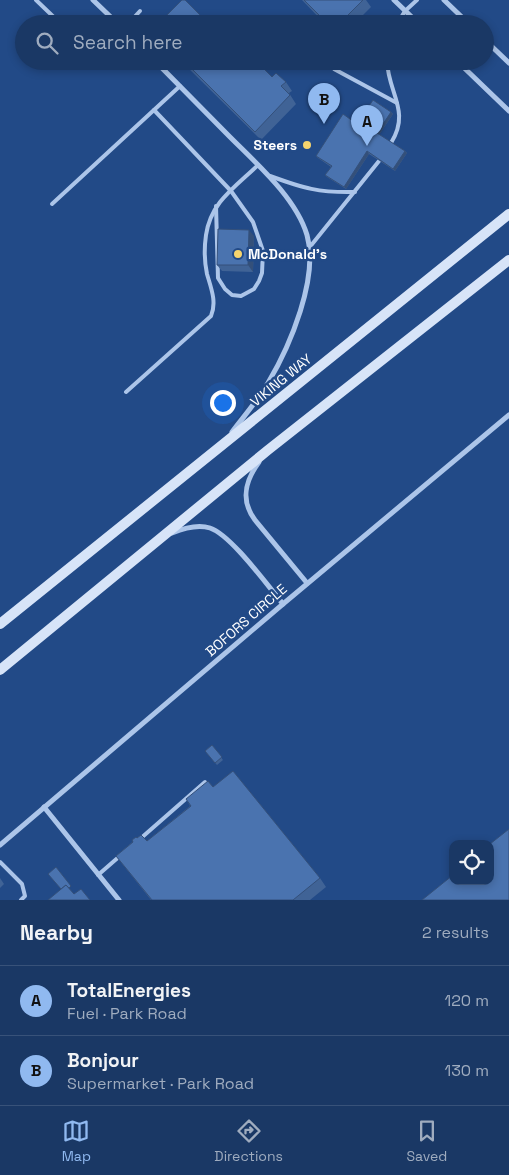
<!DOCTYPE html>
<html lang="en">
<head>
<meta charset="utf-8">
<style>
  :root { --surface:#1a3865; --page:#27436e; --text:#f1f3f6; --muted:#9facbf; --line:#385279; --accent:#90b9f0 }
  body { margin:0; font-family:"Space Grotesk",sans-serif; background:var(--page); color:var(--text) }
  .controls { position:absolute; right:15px; bottom:15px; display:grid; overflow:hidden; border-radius:10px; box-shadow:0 2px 8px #0003 }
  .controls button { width:45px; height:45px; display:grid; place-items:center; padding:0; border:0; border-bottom:1px solid var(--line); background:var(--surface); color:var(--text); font:25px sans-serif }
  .you { position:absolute; left:222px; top:402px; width:18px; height:18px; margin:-12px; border:4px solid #fff; border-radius:50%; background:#1a73e8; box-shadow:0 0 0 8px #1a73e833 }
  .badge { display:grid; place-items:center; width:32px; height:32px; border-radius:50%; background:var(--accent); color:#111; font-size:16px; font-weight:700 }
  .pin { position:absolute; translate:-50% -41px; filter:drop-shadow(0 1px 2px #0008) }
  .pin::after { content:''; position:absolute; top:26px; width:18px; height:15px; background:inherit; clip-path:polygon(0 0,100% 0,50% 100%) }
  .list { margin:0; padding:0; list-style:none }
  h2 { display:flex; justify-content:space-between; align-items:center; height:65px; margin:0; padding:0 20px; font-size:21px }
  h2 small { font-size:16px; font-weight:400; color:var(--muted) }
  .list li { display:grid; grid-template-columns:32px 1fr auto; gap:15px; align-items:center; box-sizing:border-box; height:70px; padding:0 20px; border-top:1px solid var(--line) }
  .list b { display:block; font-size:19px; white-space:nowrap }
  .list p { margin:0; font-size:16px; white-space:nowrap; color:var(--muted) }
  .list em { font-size:16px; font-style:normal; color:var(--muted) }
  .icon { flex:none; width:28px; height:28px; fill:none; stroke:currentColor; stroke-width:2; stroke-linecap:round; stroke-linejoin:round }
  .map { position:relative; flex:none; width:509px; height:900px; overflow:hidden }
  .search { position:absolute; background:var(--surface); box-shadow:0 2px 8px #0003; left:15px; right:15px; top:15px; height:55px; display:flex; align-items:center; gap:12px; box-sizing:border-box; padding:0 18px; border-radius:28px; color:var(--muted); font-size:19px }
  .sheet { height:205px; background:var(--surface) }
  nav { display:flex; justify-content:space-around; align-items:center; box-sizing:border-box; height:70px; border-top:1px solid var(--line); background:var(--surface); font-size:14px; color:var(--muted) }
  nav a { display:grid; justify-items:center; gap:2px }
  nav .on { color:var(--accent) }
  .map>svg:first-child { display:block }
</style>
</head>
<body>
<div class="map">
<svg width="509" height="900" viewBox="0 0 509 900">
  <rect width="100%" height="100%" fill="#224a87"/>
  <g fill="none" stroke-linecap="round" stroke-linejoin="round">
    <g stroke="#acc5e9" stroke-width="4">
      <path d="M36,0L61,24"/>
      <path d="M128,24L140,11"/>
      <path d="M397,24L405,11L417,0"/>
      <path d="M100,61L107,68"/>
      <path d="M387,61C388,93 411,111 391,143"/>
      <path d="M334,69L397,103"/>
      <path d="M154,110L231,191L253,222L263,251L262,273L259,281L254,289L241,296L232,295L225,289L218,278L216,206"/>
      <path d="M270,176C303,188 319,193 355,192"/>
      <path d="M52,204L180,86"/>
      <path d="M309,248L379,161"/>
      <path d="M126,392L211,316C217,302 211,288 207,274C204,260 204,249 206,235C211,202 234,188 258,165"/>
      <path d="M140,839L205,782"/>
      <path d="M0,862L22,884L25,896L21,900"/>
      <path d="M98,875L121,855"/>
    </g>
    <g stroke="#acc5e9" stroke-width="5">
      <path d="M93,0L118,24"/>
      <path d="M394,0L419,24"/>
      <path d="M444,0L469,24"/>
      <path d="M485,40L509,63"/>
      <path d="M155,61C180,86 205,112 230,137C257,164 296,198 307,235C319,278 290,346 268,383C258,400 244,416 232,432"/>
      <path d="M457,61L509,111"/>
      <path d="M259,462C245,481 240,500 255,520L307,583"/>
      <path d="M172,533C184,528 198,524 210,528C231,535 267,585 283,604"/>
      <path d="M44,807L119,900"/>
      <path d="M0,845L283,604L509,415"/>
    </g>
    <g stroke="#d7e4f8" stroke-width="10">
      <path d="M0,624L509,214"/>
      <path d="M0,670L268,450L509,260"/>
    </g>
  </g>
  <g fill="#406396">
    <path d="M302,0H366L371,7L354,24H325Z"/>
    <path d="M181,61H247L255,69L272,77L286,82L292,91L289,93L296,104L261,140Z"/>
    <path d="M391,112L393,114L379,135L405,151L407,153L395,171L369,154L346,189L327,177L325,175L331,167L318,158L316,156L357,124Z"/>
    <path d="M254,236L253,272L222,271L217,265Z"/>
    <path d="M212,745L223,760L217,765L205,751Z"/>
    <path d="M213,787L320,878L326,887L310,900H151L116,856L137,838L147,841L190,806L186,799Z"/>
    <path d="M0,878L4,884L0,888Z"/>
  </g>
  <g fill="#34507a">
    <path d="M391,112L393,114L379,135L377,133Z"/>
    <path d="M367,151L369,154L346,189L344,187Z"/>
    <path d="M405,151L407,153L395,171L393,169Z"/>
    <path d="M249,230L254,236L253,272L248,265Z"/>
  </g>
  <g fill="#4a73af" stroke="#34507a">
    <path d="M182,0H185L209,24H158Z"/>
    <path d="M304,0H363L339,24H328Z"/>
    <path d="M184,61H247L255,69L259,64L272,77L276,73L286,82L281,86L290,95L255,132Z"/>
    <path d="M373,100L391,112L377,133L405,151L393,169L367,151L344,187L325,175L332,166L316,156L343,114L357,124Z"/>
    <path d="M218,229L249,230L248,265H217Z"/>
    <path d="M212,745L222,757L215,763L205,751Z"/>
    <path d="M233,771L320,878L293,900H152L116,856L133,842L132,840L136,837L137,838L141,835L147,841L191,806L186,799L208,781L213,787Z"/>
    <path d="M509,829V900H422L453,875V881H490V844Z"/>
    <path d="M56,867L71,886L69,888L66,885L61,889L48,874Z"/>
    <path d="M66,885L74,894L81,889L90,900H48Z"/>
  </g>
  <g fill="#f6d46d" stroke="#224a87" stroke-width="2">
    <circle cx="307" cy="145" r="5"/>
    <circle cx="238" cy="254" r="5"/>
  </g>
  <g text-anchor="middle" stroke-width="5" stroke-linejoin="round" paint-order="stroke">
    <g font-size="14" font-weight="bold" fill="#fff" stroke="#224a87" text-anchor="end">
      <text x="297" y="150">Steers</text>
      <text x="248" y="259" text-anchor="start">McDonald's</text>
    </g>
    <g font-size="14" fill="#fff" stroke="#224a87">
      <text transform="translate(281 380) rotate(-39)" y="5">VIKING WAY</text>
      <text transform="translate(246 620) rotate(-41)" y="5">BOFORS CIRCLE</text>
    </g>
  </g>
</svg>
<div class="controls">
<button><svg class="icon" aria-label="locate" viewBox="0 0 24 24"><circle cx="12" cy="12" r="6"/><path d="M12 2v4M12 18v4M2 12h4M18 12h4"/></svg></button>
</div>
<div class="you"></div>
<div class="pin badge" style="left:367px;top:146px">A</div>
<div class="pin badge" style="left:324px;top:124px">B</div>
<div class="search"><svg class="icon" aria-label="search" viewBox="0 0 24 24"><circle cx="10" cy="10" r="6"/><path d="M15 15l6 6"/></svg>Search here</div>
</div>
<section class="sheet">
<h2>Nearby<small>2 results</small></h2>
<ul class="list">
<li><span class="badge">A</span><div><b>TotalEnergies</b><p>Fuel · Park Road</p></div><em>120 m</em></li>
<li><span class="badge">B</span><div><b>Bonjour</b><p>Supermarket · Park Road</p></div><em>130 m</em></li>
</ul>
</section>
<nav>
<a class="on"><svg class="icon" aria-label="map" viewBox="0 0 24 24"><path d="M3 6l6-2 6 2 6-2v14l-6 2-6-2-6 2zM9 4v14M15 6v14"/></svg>Map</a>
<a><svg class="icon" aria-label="directions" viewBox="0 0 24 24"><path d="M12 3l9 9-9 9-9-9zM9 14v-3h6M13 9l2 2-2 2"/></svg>Directions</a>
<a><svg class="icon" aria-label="saved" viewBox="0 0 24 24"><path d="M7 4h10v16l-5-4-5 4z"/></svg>Saved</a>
</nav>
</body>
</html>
